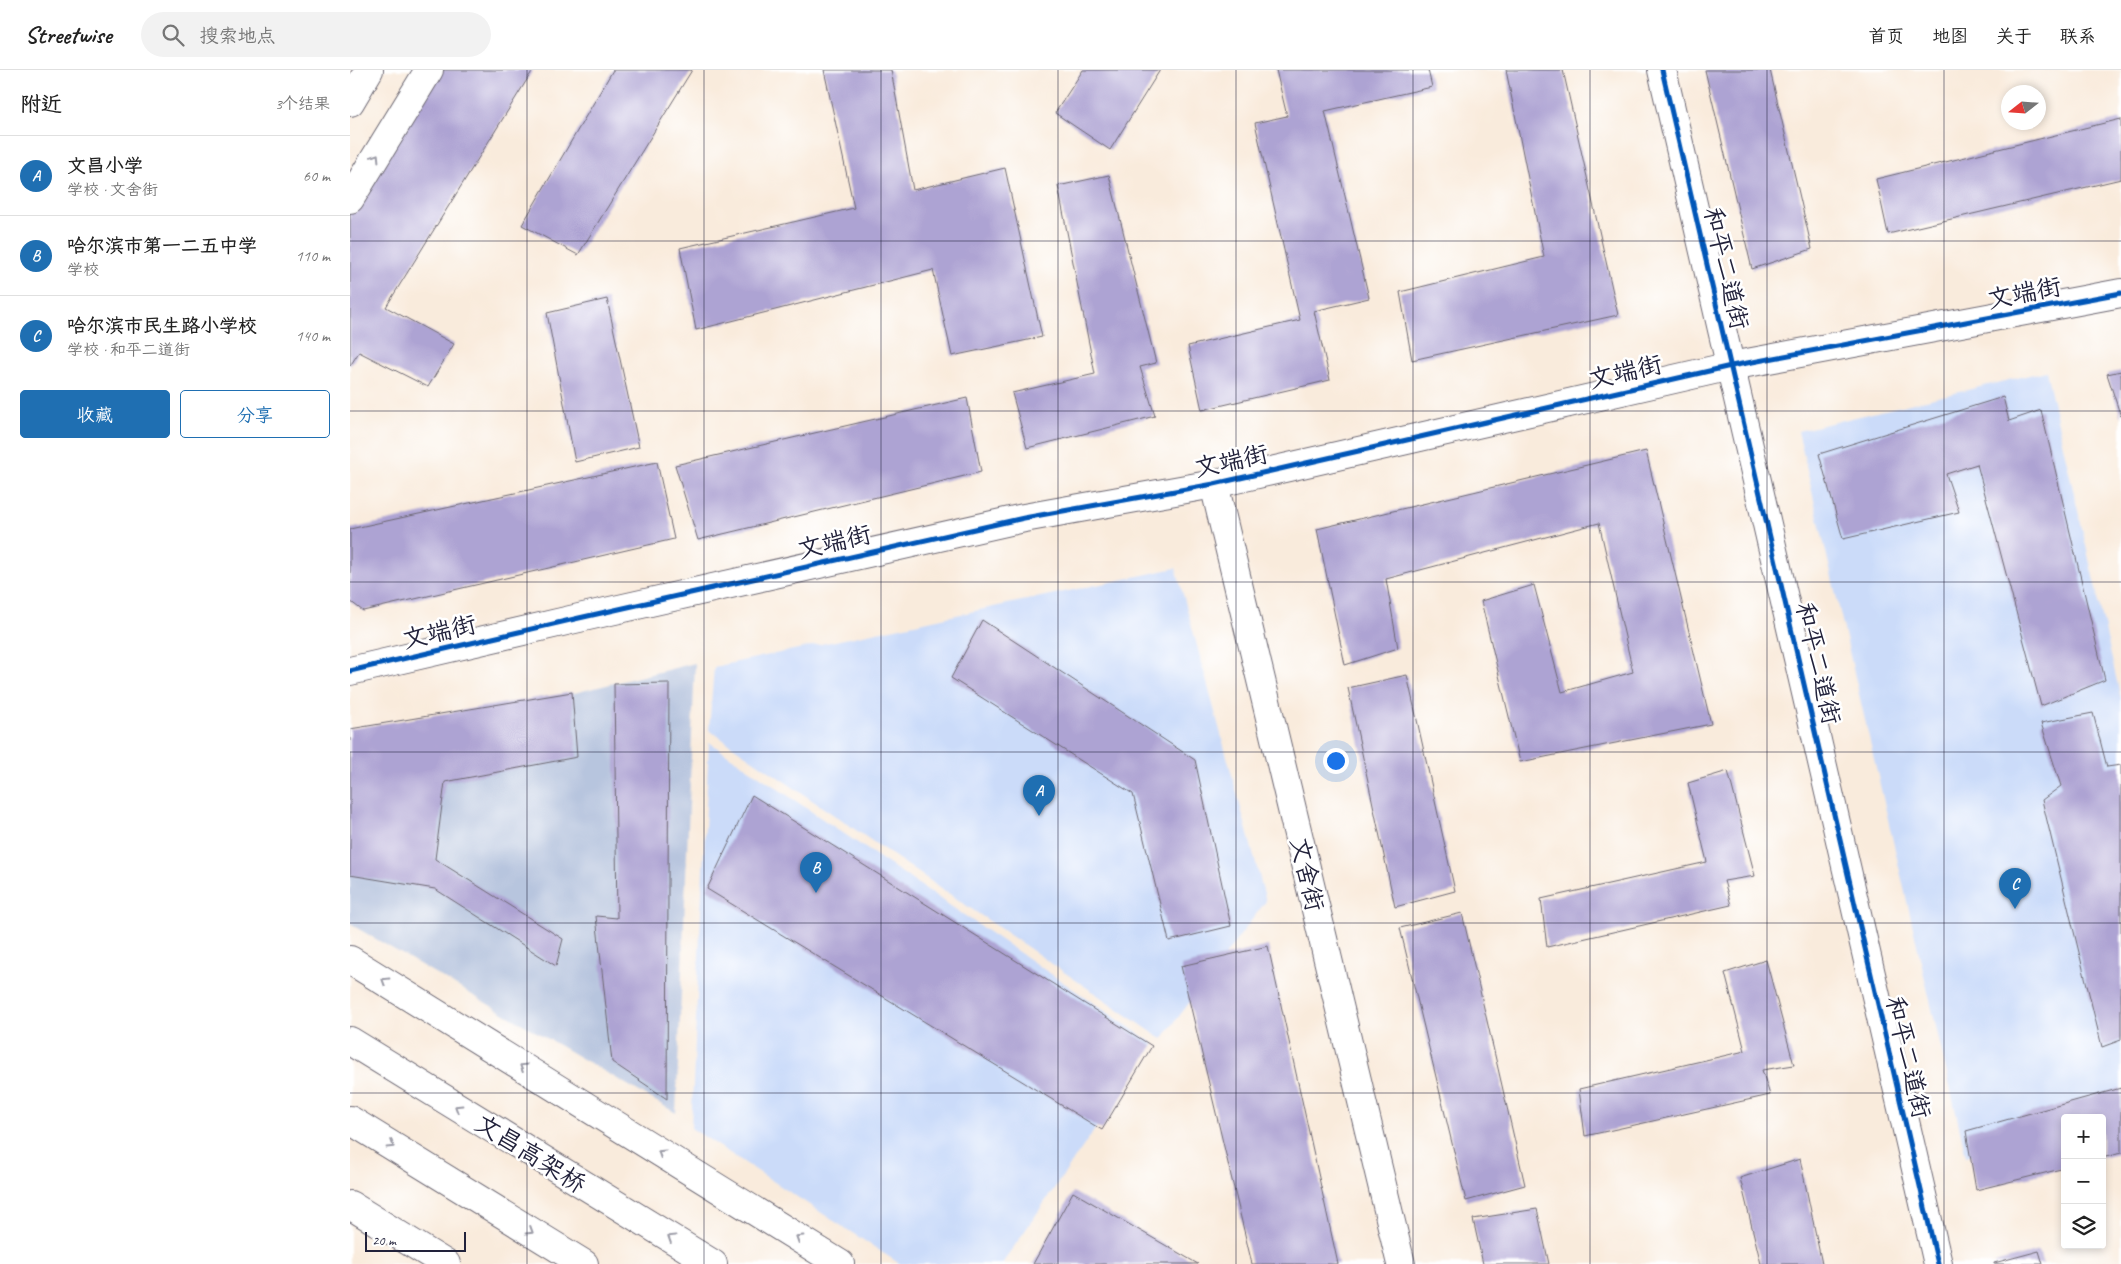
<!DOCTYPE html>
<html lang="zh">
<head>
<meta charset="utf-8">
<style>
  :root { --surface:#fff; --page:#f2f2f2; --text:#222; --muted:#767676; --line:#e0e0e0; --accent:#1f6fb2 }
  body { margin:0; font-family:Caveat,"LXGW WenKai TC",sans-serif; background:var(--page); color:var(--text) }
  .controls { position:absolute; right:15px; bottom:15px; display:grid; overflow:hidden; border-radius:5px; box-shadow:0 2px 8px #0003 }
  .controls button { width:45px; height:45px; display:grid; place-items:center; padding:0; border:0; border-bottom:1px solid var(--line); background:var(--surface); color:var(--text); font:25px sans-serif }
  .compass { position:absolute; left:1651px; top:15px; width:45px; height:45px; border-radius:50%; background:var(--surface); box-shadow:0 2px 8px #0003; rotate:253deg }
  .scale { position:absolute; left:15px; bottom:12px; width:101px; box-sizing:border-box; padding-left:5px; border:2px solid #22223b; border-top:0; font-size:14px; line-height:18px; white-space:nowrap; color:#22223b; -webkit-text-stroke:4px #fff; paint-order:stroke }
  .you { position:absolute; left:985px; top:690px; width:18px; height:18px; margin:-12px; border:4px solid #fff; border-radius:50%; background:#1a73e8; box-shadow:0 0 0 8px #1a73e833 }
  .badge { display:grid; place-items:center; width:32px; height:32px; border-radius:50%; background:var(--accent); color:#fff; font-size:16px; font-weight:700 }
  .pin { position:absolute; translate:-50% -41px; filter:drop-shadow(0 1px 2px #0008) }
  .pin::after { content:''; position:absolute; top:26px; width:18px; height:15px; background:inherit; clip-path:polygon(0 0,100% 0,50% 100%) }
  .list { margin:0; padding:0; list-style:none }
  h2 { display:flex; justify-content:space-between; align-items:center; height:65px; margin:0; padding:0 20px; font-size:21px }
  h2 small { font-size:16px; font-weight:400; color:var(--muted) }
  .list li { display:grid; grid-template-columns:32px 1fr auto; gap:15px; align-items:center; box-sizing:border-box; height:80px; padding:0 20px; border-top:1px solid var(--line) }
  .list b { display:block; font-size:19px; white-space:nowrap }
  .list p { margin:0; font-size:16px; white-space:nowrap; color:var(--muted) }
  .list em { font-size:16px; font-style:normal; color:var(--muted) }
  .actions { display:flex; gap:10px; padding:15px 20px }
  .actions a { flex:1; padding:11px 0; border:1px solid var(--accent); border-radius:5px; text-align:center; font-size:18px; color:var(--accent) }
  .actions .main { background:var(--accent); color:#fff }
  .icon { flex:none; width:28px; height:28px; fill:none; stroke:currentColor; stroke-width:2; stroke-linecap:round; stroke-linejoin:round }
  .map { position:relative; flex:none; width:1771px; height:1194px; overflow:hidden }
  header { display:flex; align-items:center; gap:30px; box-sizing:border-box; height:70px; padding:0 25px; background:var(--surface); border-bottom:1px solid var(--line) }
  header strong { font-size:24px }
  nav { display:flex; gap:28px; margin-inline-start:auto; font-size:18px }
  .search { width:350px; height:45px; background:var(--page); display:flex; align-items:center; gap:12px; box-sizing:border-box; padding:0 18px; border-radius:28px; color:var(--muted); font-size:19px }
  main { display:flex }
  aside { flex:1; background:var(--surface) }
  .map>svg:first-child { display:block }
</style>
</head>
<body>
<header>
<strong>Streetwise</strong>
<div class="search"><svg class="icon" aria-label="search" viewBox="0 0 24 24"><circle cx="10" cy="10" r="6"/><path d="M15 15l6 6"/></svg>搜索地点</div>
<nav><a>首页</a><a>地图</a><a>关于</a><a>联系</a></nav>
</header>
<main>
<aside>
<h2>附近<small>3个结果</small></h2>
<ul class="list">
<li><span class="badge">A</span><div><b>文昌小学</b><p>学校 · 文舍街</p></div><em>60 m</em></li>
<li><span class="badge">B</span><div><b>哈尔滨市第一二五中学</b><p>学校</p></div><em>110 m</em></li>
<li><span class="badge">C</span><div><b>哈尔滨市民生路小学校</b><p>学校 · 和平二道街</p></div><em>140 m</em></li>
</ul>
<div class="actions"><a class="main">收藏</a><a>分享</a></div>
</aside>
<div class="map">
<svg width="1771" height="1194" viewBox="0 0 1771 1194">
  <rect width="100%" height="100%" fill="#fff"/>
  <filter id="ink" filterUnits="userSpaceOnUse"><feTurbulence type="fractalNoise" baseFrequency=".02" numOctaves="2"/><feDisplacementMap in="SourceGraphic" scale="10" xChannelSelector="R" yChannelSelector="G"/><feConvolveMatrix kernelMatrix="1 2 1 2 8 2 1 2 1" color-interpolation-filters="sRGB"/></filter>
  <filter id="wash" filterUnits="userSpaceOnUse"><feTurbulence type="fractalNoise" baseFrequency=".0096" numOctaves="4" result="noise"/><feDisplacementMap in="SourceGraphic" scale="20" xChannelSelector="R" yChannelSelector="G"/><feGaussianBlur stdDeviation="1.12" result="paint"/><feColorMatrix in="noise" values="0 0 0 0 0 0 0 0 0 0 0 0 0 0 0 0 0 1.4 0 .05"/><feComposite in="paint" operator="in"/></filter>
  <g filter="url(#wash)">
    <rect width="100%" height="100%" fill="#f9ebdc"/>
    <g fill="#cbdbf9">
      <path d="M1696,301L1771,629V1052L1752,1048H1715V1064L1616,1086L1448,361Z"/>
      <path d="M826,498L916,831L812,969L359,660L364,597Z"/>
      <path d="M359,672L804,974L652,1194H550L341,1058Z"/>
    </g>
    <path fill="#b7c5de" d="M345,593L326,1043L0,854V679Z"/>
    <g id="blocks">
      <g fill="#ada3d3">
        <path d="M91,0H183L36,237L104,274L78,317L9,282L0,296V141Z"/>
        <path d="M263,0H342L228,185L172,155Z"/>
        <path d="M474,0H541L563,120L655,98L692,267L602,286L583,200L346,260L330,178L504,138Z"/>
        <path d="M733,0H810L760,80L705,43Z"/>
        <path d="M926,0H1078L1082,17L975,41L1019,228L964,241L980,310L852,340L838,276L950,250L905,53L937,46Z"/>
        <path d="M1156,0H1213L1268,245L1062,290L1050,222L1194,187Z"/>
        <path d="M1355,0H1420L1462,179L1402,199Z"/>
        <path d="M1771,49V109L1538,164L1526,109Z"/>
        <path d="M759,105L806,293L790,297L805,346L677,378L662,323L745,304L708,116Z"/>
        <path d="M257,229L289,377L225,392L197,243Z"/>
        <path d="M1771,301V347L1757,304Z"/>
        <path d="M1653,327L1659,351L1691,340L1755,610L1691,636L1627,394L1596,404L1609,442L1493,469L1469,384Z"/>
        <path d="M617,328L631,402L348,470L325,395Z"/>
        <path d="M1296,381L1361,654L1170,692L1131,531L1184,515L1212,622L1283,602L1249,453L1036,509L1048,578L995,595L967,459Z"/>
        <path d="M307,392L324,469L13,541L0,531V459Z"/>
        <path d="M632,550L845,690L881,856L819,871L783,724L601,608Z"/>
        <path d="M1057,605L1105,821L1045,837L998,618Z"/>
        <path d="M319,613L317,1029L262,992L246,846L267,848L264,614Z"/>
        <path d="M222,622L227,687L95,712L85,789L213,869L206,896L85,819L0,805V659Z"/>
        <path d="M1743,643L1757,697L1771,695V970L1752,977L1692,730L1711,716L1691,653Z"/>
        <path d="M1378,701L1405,806L1374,811L1381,835L1197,877L1191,829L1357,792L1338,713Z"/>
        <path d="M402,725L802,976L752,1060L357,819Z"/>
        <path d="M1112,843L1175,1115L1116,1131L1050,858Z"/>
        <path d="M918,876L988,1194H902L831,896Z"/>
        <path d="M1416,890L1444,995L1412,1000L1420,1025L1235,1066L1229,1019L1395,981L1375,903Z"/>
        <path d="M1771,1018V1083L1752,1088V1048H1715V1098L1626,1120L1616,1061Z"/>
        <path d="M1450,1089L1472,1194H1411L1390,1108Z"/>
        <path d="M723,1122L848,1194H683Z"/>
        <path d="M1187,1139L1199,1194H1133L1123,1149Z"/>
        <path d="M1689,1181L1693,1194H1644V1193Z"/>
      </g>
    </g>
  </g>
  <g filter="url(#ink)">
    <use href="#blocks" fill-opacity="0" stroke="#6d6873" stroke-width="1"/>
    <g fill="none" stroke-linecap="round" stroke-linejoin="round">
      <g stroke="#6d6873" stroke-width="30">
        <g id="tertiary">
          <path d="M1312,0L1588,1194"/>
          <path d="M864,414L1051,1194"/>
          <path d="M0,601L229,548L674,448L864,414L1381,296L1771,223"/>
        </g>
      </g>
      <g stroke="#6d6873" stroke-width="30">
        <g id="primary">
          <path d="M0,32L19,0"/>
          <path d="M0,129L79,0"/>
        </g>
      </g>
      <g stroke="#6d6873" stroke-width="30">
        <g id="trunk">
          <path d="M0,890L490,1194"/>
          <path d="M0,971L363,1194"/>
          <path d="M0,1050L234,1194"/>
          <path d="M0,1135L96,1194"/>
        </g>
      </g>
      <use href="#tertiary" stroke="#fff" stroke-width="28"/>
      <use href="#primary" stroke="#fff" stroke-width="28"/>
      <use href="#trunk" stroke="#fff" stroke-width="28"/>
      <g stroke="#fff" stroke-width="8">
        <g id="cycleway">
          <path d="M1312,0L1588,1194"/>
          <path d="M0,601L229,548L674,448L864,414L1381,296L1771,223"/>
        </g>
      </g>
      <use href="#cycleway" stroke="#0057b8" stroke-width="5"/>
    </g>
    <defs><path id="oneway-chevron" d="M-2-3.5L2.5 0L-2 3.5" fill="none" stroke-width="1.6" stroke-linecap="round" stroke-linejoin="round" transform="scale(1.25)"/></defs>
    <g stroke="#9c9ca7">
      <use href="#oneway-chevron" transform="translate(26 87) rotate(-58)"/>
      <use href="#oneway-chevron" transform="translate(35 911) rotate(-148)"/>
      <use href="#oneway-chevron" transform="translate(173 997) rotate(-148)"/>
      <use href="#oneway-chevron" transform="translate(108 1038) rotate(-148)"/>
      <use href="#oneway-chevron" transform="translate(41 1075) rotate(32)"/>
      <use href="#oneway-chevron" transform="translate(311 1083) rotate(-148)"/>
      <use href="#oneway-chevron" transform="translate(180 1161) rotate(32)"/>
      <use href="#oneway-chevron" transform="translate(321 1168) rotate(-148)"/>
      <use href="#oneway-chevron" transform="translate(449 1168) rotate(-148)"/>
    </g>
  </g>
  <path fill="none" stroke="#22223b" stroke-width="1" stroke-opacity="0.55" d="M177,0V1194M354,0V1194M531,0V1194M708,0V1194M886,0V1194M1063,0V1194M1240,0V1194M1417,0V1194M1594,0V1194M0,171H1771M0,341H1771M0,512H1771M0,682H1771M0,853H1771M0,1023H1771"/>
  <g text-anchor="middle" stroke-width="5" stroke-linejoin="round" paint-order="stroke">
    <g font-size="25" fill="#22223b" stroke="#fff">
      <text transform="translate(1377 198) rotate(77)" y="9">和平二道街</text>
      <text transform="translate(1674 222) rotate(-11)" y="9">文端街</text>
      <text transform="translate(1275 301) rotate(-13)" y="9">文端街</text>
      <text transform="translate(881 390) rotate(-12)" y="9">文端街</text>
      <text transform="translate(484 471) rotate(-13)" y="9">文端街</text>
      <text transform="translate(89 561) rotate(-13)" y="9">文端街</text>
      <text transform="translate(1469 593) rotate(77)" y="9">和平二道街</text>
      <text transform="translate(958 804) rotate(77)" y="9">文舍街</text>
      <text transform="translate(1559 987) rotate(77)" y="9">和平二道街</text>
      <text transform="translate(181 1083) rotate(32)" y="9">文昌高架桥</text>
    </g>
  </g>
</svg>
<div class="controls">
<button>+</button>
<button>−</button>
<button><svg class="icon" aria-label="layers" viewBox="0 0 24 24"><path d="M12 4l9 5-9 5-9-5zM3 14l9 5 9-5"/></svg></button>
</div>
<svg class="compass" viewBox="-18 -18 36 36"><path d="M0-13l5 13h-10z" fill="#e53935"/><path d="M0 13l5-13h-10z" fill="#767676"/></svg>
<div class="scale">20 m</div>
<div class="you"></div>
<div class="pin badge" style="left:689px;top:746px">A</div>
<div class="pin badge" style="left:466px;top:823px">B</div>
<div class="pin badge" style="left:1665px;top:839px">C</div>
</div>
</main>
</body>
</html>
